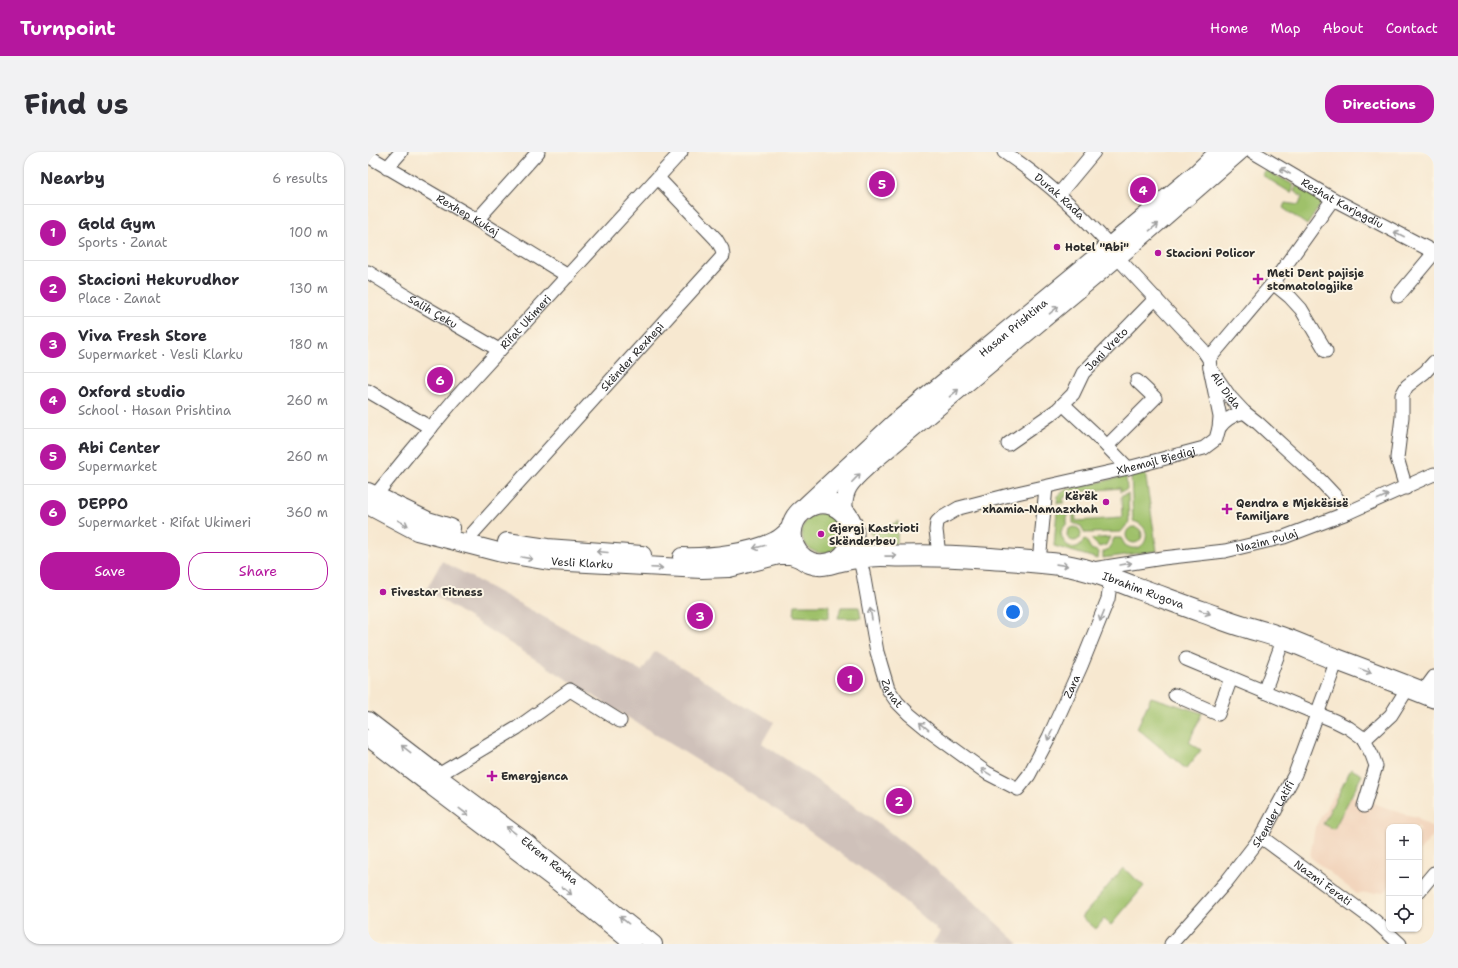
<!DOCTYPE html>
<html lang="en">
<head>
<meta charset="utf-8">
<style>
  :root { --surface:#fff; --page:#f2f2f3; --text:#2b2b33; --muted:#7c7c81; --line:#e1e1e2; --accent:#b5179e }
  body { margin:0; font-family:"Shantell Sans",sans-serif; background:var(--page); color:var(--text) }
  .controls { position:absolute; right:12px; bottom:12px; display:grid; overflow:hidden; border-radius:8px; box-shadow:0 1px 3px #0004 }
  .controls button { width:36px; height:36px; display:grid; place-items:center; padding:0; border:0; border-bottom:1px solid var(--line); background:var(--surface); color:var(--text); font:20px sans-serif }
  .you { position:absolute; left:645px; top:460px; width:14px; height:14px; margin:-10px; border:3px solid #fff; border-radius:50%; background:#1a73e8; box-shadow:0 0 0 6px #1a73e833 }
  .badge { display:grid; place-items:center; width:26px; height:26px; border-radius:50%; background:var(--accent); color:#fff; font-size:13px; font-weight:700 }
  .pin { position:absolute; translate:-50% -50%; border:2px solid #fff; box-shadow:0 1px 4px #0006 }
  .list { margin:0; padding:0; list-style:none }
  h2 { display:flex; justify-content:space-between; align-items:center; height:52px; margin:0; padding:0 16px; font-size:17px }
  h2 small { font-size:13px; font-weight:400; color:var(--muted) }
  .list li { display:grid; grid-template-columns:26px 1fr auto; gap:12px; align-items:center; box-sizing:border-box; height:56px; padding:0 16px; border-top:1px solid var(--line) }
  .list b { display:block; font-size:15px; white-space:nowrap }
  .list p { margin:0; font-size:13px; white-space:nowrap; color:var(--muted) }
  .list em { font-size:13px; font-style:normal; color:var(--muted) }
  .actions { display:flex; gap:8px; padding:12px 16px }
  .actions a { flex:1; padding:9px 0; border:1px solid var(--accent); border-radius:16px; text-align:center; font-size:14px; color:var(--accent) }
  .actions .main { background:var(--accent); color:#fff }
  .icon { flex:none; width:22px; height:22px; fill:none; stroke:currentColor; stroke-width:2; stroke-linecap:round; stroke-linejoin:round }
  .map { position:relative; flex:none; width:1066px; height:792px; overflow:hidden; border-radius:16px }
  header { display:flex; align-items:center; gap:24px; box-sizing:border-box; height:56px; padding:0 20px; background:var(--accent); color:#fff }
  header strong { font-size:19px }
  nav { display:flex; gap:22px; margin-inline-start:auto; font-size:14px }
  .intro { display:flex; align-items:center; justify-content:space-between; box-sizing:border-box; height:96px; padding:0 24px }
  h1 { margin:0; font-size:28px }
  .button { padding:10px 18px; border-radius:16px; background:var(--accent); color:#fff; font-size:14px; font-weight:700 }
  main { display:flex; gap:24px; padding:0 24px }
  aside { flex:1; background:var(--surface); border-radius:16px; box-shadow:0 1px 3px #0004 }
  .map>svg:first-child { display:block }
</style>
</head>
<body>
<header>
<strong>Turnpoint</strong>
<nav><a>Home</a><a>Map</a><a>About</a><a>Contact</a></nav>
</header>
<div class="intro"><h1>Find us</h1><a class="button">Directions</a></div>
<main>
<aside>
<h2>Nearby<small>6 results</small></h2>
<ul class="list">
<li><span class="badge">1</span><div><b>Gold Gym</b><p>Sports · Zanat</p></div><em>100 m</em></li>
<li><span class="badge">2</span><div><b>Stacioni Hekurudhor</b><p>Place · Zanat</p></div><em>130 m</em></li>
<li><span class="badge">3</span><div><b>Viva Fresh Store</b><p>Supermarket · Vesli Klarku</p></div><em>180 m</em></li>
<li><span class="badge">4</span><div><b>Oxford studio</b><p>School · Hasan Prishtina</p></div><em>260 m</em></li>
<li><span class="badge">5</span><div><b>Abi Center</b><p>Supermarket</p></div><em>260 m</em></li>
<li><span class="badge">6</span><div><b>DEPPO</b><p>Supermarket · Rifat Ukimeri</p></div><em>360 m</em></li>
</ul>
<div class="actions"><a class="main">Save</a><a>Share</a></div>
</aside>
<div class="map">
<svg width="1066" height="792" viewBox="0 0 1066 792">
  <rect width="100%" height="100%" fill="#fcf5e5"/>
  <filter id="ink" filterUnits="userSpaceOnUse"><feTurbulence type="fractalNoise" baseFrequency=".025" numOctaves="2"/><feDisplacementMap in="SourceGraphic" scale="8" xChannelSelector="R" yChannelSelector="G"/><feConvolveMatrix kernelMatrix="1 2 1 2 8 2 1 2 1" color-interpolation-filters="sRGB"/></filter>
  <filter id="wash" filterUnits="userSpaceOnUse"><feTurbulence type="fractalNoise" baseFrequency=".012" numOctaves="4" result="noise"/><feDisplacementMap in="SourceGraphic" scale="16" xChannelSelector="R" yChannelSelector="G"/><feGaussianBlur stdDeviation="0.9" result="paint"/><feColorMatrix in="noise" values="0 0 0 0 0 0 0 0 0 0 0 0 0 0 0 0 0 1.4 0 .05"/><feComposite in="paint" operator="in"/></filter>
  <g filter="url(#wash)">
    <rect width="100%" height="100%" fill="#f7e8d0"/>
    <path fill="#f2d5bd" d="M967,641L994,647L1036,662L1049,665L1066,677V682L1051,700V675H1021V735L1017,740L989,742L942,705L947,675Z"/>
    <path fill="#cfc1ba" d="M74,409L274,519L287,499L406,570L394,591L504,666L584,730L651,792H564L572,780L521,736L434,674L374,636L211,535L58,438Z"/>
    <g fill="#9fc16a" stroke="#65764a">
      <path d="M898,18L926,33L923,41L894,23Z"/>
      <path d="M929,33L956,48L939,73L915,56L917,51L931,53L934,45L926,39Z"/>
      <path d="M777,320L789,399L735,406V400L742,396L746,386H753L757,393C777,406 789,375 765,369L763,323Z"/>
      <path d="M758,324L759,338L752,340V336L707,340L706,345H696L695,346L696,351H689L690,344L697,338Z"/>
      <path d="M760,342L761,370L753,380L717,381L713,374L705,371V358H707L708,369L754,366L753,344Z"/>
      <path d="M689,358L699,360V371L693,379C693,394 709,403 716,387L718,388L723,397L731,400L730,407L686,394Z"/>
      <circle cx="454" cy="381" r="20"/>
      <path d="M530,369L529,392L511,388L498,377L503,372L520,375Z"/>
      <circle cx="766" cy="383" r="8"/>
      <circle cx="706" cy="382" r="7"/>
      <path d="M742,385L738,393L731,395L723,387Z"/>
      <path d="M427,453H461V466L426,464Z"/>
      <path d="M473,455H491L493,466H470Z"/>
      <path d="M783,545L834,561L821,590L833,598L818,617L769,576Z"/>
      <path d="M983,617L994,623L966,677L955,672Z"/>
      <path d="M755,716L776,734L743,773L736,767L728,777L714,765Z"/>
    </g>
  </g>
  <g filter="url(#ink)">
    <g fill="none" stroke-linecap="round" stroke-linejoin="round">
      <g stroke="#4a4744" stroke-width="15">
        <g id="minor">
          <path id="s1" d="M636,0C675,26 711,59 743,95"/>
          <path id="s2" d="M885,0L965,47L1066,100"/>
          <path id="s3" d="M0,4L109,68L200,124"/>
          <path d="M19,16L33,0"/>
          <path d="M691,42L726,0"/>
          <path d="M109,68L170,0"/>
          <path id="s4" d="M749,105L835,198L841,207L842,216L862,245L876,260L890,271L952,328L968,345L979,361"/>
          <path id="s5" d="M0,120L45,148L131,198"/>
          <path d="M905,131L922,145L933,157L958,199"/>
          <path d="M1030,144L1066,101"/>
          <path d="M841,207L905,131L965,47"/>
          <path d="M0,239L63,276"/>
          <path d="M696,253L726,281L760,316"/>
          <path d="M851,276C857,267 865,263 876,260"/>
          <path id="s6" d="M640,292L689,258L705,242L715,221L788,146"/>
          <path d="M739,294L787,246L769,229"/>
          <path d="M1038,336L1029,306L1034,265V243L1039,234L1057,220L1066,210"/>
          <path id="s7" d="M2,350L40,303L86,248L313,0"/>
          <path id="s8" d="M104,382L355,104L354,97L348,87L290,26"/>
          <path id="s9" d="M490,399L495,421L509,500L520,537L529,550L541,562L564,581L619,621L650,637L661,623L681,585L713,514L740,447L743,426"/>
          <path id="s10" d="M571,403L568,378L569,370L572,367L591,356L649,341L760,316L836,296L848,287L851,276L852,265L842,216"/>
          <path d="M671,410L678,335"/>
          <path id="s11" d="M725,417L795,406L857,399L916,385L979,361L1066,322"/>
          <path d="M818,507L967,569L981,576L995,586L1004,603L1008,614L996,654"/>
          <path d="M896,540L916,486"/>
          <path d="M1055,540L1066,525"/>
          <path d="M807,543L850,562L863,526"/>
          <path d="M996,588L1023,563L1041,534"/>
          <path d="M72,622L149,576L202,538L252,569"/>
          <path id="s12" d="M893,685L1007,769L1032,792"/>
          <path d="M1051,739L1066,721"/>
          <path id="s13" d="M803,792L859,729L893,685L927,622L969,508"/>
        </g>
      </g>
      <g stroke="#4a4744" stroke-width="18">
        <g id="tertiary">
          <path d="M477,361C473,335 488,326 505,310L765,93L872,0"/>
          <path d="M0,568L69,621"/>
          <path d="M0,586L60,632"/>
          <path id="s14" d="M74,627L156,688L286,792"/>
          <path d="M65,636L184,726L265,792"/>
        </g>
      </g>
      <g stroke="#4a4744" stroke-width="20">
        <g id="secondary">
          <path d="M0,340L60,369L83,376"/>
          <path id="s15" d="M0,353L49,379L134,401L181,409L334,417L361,416L411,403H423L436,408"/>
          <path d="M139,390L179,396L274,403"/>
          <path d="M314,405C340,406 384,401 407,389C414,386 419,380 424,375"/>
        </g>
      </g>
      <g stroke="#4a4744" stroke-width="23">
        <g id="primary">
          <path id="s16" d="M440,354L528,272L743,95L830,22L853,0"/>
          <path id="s17" d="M470,409C507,382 468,332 435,358C416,373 421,403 443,411C454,415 461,411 471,409C481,406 493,405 503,404C513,403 523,404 532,404C560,403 586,404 614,406C641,408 668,409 696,413C720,417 743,426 766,435C789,443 812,452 835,460C849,465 863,471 878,475C891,479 904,482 917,487C935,493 952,502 970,508C1002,520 1034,532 1066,545"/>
        </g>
      </g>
      <use href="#minor" stroke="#fff" stroke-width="13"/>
      <use href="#tertiary" stroke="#fff" stroke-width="16"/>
      <use href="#secondary" stroke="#fff" stroke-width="18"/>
      <use href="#primary" stroke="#fff" stroke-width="21"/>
    </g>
    <defs><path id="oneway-shaft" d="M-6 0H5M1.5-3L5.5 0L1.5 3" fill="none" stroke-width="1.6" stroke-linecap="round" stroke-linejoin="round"/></defs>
    <g stroke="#a0a0a0">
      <use href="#oneway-shaft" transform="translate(917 19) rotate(-150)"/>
      <use href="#oneway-shaft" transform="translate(786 75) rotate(-40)"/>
      <use href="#oneway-shaft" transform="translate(1031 82) rotate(-153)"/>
      <use href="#oneway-shaft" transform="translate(686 158) rotate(-40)"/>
      <use href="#oneway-shaft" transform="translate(586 241) rotate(-40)"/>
      <use href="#oneway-shaft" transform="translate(488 326) rotate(-46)"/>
      <use href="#oneway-shaft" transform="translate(1015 345) rotate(-24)"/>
      <use href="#oneway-shaft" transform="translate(35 371) rotate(28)"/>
      <use href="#oneway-shaft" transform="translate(391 395) rotate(166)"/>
      <use href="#oneway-shaft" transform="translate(234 400) rotate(-175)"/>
      <use href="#oneway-shaft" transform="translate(523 404) rotate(-1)"/>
      <use href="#oneway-shaft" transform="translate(159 406) rotate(10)"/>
      <use href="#oneway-shaft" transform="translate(758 412) rotate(-10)"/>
      <use href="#oneway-shaft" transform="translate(694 413) rotate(8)"/>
      <use href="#oneway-shaft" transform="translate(289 416) rotate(2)"/>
      <use href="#oneway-shaft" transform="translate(837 460) rotate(20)"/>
      <use href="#oneway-shaft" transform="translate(503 462) rotate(-100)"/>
      <use href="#oneway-shaft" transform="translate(734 464) rotate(112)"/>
      <use href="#oneway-shaft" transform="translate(998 519) rotate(20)"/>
      <use href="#oneway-shaft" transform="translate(556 574) rotate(-141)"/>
      <use href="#oneway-shaft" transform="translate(682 583) rotate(115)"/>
      <use href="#oneway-shaft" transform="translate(38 597) rotate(-142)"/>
      <use href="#oneway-shaft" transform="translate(618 620) rotate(-148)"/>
      <use href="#oneway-shaft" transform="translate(96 660) rotate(37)"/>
      <use href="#oneway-shaft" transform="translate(143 678) rotate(-143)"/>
      <use href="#oneway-shaft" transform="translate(199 739) rotate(39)"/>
      <use href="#oneway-shaft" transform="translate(256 768) rotate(-141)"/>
    </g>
  </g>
  <g fill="#b5179e" stroke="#fcf5e5" stroke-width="1.5">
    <circle cx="689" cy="95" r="4"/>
    <circle cx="790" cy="101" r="4"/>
    <path d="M888 121h4v4h4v4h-4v4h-4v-4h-4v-4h4z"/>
    <circle cx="738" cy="350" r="4"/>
    <path d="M857 351h4v4h4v4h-4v4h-4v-4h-4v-4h4z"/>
    <circle cx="453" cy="382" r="4"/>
    <circle cx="15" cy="440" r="4"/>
    <path d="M122 618h4v4h4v4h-4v4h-4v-4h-4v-4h4z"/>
  </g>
  <g text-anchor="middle" stroke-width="4" stroke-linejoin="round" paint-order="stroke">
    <g font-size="11" fill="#2b2b2b" stroke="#fcf5e5">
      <text dy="4" stroke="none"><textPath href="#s1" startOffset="71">Durak Rada</textPath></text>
      <text dy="4" stroke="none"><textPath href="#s2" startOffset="103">Reshat Karjagdiu</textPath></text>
      <text dy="4" stroke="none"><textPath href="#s3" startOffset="116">Rexhep Kukaj</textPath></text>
      <text dy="4" stroke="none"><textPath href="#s5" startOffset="76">Salih Çeku</textPath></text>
      <text dy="4" stroke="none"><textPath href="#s7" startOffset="238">Rifat Ukimeri</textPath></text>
      <text dy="4" stroke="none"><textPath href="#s16" startOffset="272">Hasan Prishtina</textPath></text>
      <text dy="4" stroke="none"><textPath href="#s6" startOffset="139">Jani Vreto</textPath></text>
      <text dy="4" stroke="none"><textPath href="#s8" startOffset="239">Skënder Rexhepi</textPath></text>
      <text dy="4" stroke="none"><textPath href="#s4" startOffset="174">Ali Dida</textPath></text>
      <text dy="4" stroke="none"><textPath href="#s10" startOffset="262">Xhemajl Bjediqi</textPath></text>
      <text dy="4" stroke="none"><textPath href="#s11" startOffset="176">Nazim Pulaj</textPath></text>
      <text dy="4" stroke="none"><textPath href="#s15" startOffset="224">Vesli Klarku</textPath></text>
      <text dy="4" stroke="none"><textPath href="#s17" startOffset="504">Ibrahim Rugova</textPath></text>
      <text dy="4" stroke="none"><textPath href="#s9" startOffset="423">Zara</textPath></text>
      <text dy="4" stroke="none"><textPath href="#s9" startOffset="147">Zanat</textPath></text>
      <text dy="4" stroke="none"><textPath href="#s13" startOffset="166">Skender Latifi</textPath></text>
      <text dy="4" stroke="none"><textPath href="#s14" startOffset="135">Ekrem Rexha</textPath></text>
      <text dy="4" stroke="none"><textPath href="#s12" startOffset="77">Nazmi Ferati</textPath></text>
    </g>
    <g font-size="11" font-weight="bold" fill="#2b2b2b" stroke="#fcf5e5" text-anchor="start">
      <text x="697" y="99">Hotel "Abi"</text>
      <text x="798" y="105">Stacioni Policor</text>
      <text x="899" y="125">Meti Dent pajisje<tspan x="899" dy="13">stomatologjike</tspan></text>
      <text x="730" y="348" text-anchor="end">Kërëk<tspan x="730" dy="13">xhamia-Namazxhah</tspan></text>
      <text x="868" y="355">Qendra e Mjekësisë<tspan x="868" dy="13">Familjare</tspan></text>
      <text x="461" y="380">Gjergj Kastrioti<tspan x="461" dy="13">Skënderbeu</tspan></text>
      <text x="23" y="444">Fivestar Fitness</text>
      <text x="133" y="628">Emergjenca</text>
    </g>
  </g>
</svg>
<div class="controls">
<button>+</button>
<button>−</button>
<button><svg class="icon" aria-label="locate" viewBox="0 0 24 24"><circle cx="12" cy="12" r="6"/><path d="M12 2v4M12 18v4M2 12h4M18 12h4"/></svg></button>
</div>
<div class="you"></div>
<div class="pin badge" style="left:482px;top:527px">1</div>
<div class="pin badge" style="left:531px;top:649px">2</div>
<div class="pin badge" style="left:332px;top:464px">3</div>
<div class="pin badge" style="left:775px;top:38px">4</div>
<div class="pin badge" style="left:514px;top:32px">5</div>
<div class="pin badge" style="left:72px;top:228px">6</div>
</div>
</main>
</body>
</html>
